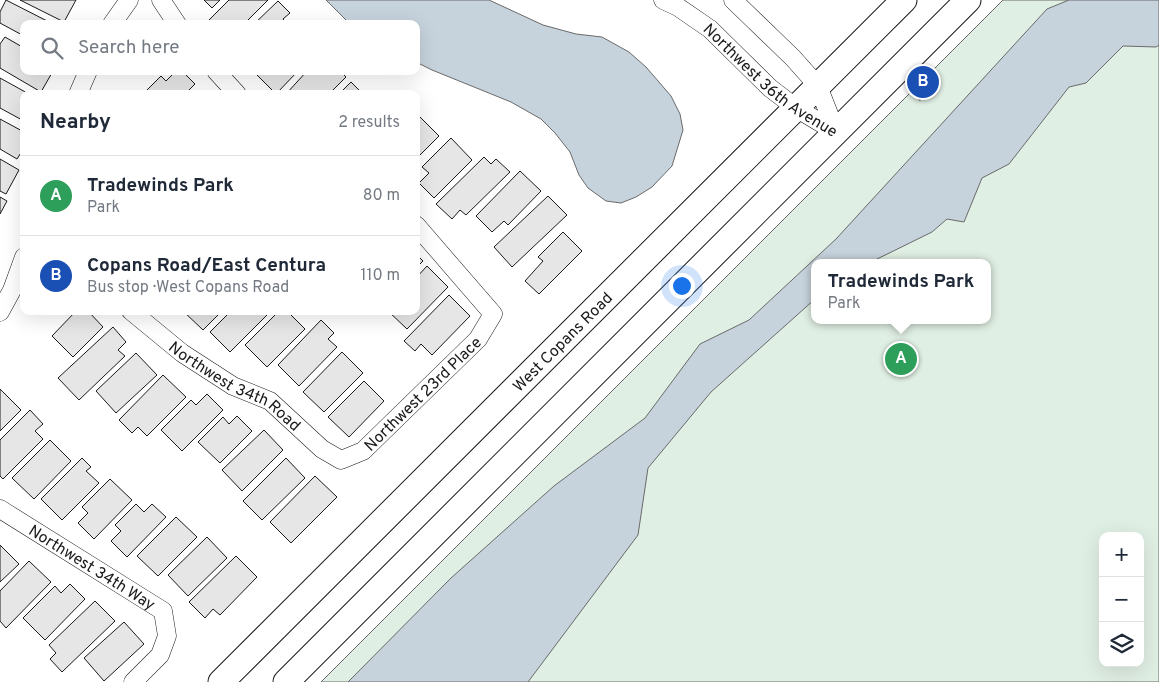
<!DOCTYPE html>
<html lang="en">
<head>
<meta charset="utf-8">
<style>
  :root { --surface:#fff; --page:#f2f2f3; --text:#1f2937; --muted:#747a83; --line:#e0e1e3; --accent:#d93025 }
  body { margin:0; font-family:Overpass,sans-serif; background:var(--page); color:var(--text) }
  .controls { position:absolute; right:15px; bottom:15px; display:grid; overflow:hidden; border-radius:10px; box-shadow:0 5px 20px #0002 }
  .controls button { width:45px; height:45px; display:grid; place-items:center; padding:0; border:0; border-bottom:1px solid var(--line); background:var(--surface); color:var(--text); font:25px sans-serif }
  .you { position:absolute; left:681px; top:285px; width:18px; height:18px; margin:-12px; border:4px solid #fff; border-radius:50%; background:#1a73e8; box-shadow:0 0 0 8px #1a73e833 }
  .badge { display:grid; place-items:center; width:32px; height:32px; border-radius:50%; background:var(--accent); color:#fff; font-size:16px; font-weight:700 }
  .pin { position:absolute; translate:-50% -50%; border:2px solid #fff; box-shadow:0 1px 5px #0006 }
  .popup { position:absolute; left:811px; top:259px; width:180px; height:65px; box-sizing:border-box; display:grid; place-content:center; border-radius:10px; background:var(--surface); filter:drop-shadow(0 1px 4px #0005); font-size:16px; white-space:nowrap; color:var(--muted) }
  .popup b { font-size:19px; color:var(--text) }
  .popup::after { content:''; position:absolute; left:50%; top:100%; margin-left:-10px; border:10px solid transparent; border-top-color:var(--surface) }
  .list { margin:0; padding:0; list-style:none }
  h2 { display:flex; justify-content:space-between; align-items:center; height:65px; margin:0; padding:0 20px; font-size:21px }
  h2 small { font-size:16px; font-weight:400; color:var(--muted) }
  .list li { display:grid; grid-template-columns:32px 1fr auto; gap:15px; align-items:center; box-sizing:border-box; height:80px; padding:0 20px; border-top:1px solid var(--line) }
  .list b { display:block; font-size:19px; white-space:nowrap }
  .list p { margin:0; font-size:16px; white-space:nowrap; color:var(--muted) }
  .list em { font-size:16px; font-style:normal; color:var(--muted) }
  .icon { flex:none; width:28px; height:28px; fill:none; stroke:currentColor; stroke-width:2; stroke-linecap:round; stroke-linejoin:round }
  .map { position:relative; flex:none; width:1159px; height:682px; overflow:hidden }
  .search { position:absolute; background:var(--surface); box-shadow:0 5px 20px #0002; left:20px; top:20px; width:400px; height:55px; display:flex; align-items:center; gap:12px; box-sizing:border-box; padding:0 18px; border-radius:10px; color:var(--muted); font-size:19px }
  .panel { position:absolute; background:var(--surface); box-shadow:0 5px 20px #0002; left:20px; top:90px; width:400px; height:225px; border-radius:10px }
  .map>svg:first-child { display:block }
</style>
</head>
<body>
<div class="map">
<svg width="1159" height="682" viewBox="0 0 1159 682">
  <rect width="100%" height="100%" fill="#fff"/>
  <path fill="#e0efe3" stroke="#6a6a6a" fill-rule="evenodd" d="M1003,0H1159V682H321ZM815,263H987V320H815ZM1103,536H1140V663H1103Z"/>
  <g fill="#c6d2dc" stroke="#6a6a6a">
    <path d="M326,0H489L543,25L576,34L602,37L629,52L646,67L671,96L680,114L683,130L672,166L652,187L636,197L621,203L606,201L588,188L579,175L570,152L555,133L541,119L511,102L432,70L416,62V24H350Z"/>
    <path d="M1069,0H1159V45L1156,47L1123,46L1086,83L1069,87L1009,164L982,178L964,222L947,219L932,232L869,263H815V299L711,392L648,468L638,535L528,682H348L451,578L554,486L645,418L700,344L749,320L836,239L1047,9Z"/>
  </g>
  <g fill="#e6e6e6" stroke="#1a1a1a">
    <path d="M6,0L53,24H24V36L0,23V12Z"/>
    <path d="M20,0H76L64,22Z"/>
    <path d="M204,0H220L212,8Z"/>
    <path d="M229,0H268L244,24H213L209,20Z"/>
    <path d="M278,1L290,13L283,19L287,24H254Z"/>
    <path d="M5,37L24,48V71H53L41,92L0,68V44Z"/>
    <path d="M176,71H182L195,84L185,94H143L161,76L166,81Z"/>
    <path d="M259,71H298L276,94L256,74Z"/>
    <path d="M307,71H340L346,77L329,94H286Z"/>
    <path d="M0,78L29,94H24V121L0,108Z"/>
    <path d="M351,82L363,94H339Z"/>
    <path d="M417,114L439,136L416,159V115Z"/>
    <path d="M0,119L24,132V148L17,159L0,149Z"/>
    <path d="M451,138L472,160L434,198L419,183L429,173L422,167Z"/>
    <path d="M484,157L491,164L496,159L510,172L466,215L460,210L452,219L436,204Z"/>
    <path d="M0,159L19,170L6,194L0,191Z"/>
    <path d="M520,171L541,191L508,225L504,221L492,232L476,216Z"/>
    <path d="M548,196L567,215L512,267L494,247Z"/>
    <path d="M0,197L7,201L0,214Z"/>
    <path d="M563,232L582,251L539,294L525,281L543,261L538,257Z"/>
    <path d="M416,254L423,261L416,268Z"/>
    <path d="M427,266L448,287L407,329L388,311H416V278Z"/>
    <path d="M449,295L470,316L432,355L421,344L415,351L404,341Z"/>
    <path d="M76,311H88L103,327L73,357L52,336Z"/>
    <path d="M183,311H222L203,330Z"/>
    <path d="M231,311H271L230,352L210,332Z"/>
    <path d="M279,311H287L305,329L267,367L245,345Z"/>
    <path d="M321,320L334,333L328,339L337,347L299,386L278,365Z"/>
    <path d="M113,327L126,342L118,350L125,356L79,400L58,378Z"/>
    <path d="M342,352L363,373L324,412L303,392Z"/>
    <path d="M136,353L157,375L116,413L96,391Z"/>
    <path d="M163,375L186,397L147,436L138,427L132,433L119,420Z"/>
    <path d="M364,381L384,401L349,437L328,417Z"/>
    <path d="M0,389L21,410L0,431Z"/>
    <path d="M207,394L223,410L182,451L161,430L191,400L196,405Z"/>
    <path d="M30,410L43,424L35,431L43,439L3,479L0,476V440Z"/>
    <path d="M237,416L252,431L220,463L198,442L223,417L229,424Z"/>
    <path d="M264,430L283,450L242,491L222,470Z"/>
    <path d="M50,440L71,461L34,499L12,478Z"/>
    <path d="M82,458L91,467L86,471L99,483L62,520L41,499Z"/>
    <path d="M286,458L305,478L262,520L243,501Z"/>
    <path d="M315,476L337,497L291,543L270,522Z"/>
    <path d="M110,479L132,500L94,539L78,523L88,513L82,507Z"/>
    <path d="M136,504L144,512L152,504L166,517L127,557L111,541L121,531L115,525Z"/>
    <path d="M176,517L197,537L158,576L137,556Z"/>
    <path d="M207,537L227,558L188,596L168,575Z"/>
    <path d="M0,545L19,564L0,582Z"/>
    <path d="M236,556L257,577L220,615L213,609L205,618L189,602Z"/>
    <path d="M29,561L51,582L6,628L0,621V591Z"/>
    <path d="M70,584L85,599L45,640L23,618L55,586L61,593Z"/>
    <path d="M95,601L115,621L62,672L50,659L56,653L49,645Z"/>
    <path d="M124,622L144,644L104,681L84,658Z"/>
  </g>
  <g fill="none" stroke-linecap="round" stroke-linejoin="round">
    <g stroke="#1a1a1a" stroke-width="19">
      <g id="street">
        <path d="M161,0L177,24"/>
        <path id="s1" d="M663,0L678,7L710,29L770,88L796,108L836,132"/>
        <path d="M733,0L793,58L818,86L836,132"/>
        <path d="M112,24L129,0"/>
        <path d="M216,71L237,94"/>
        <path d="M78,94L88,71"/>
        <path id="s2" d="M131,311L182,353L233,386L270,401L322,449L341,460L363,451L478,339L493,314L416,225"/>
        <path d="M0,312L12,290L24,257"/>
        <path id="s3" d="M0,509L163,611L167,636L160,655L133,682"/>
      </g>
    </g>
    <g stroke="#1a1a1a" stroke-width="27">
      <g id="secondary">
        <path id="s4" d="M221,682L904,0"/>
        <path d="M286,682L968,0"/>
      </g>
    </g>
    <path stroke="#5f5f5f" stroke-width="3" stroke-dasharray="4 2.5" stroke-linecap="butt" d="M914,92L921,100"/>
    <use href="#street" stroke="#fff" stroke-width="18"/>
    <use href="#secondary" stroke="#fff" stroke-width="25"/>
  </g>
  <g text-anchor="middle" stroke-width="4" stroke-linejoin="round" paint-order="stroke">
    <g font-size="16" fill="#1a1a1a" stroke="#fff">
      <text dy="6" stroke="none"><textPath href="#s1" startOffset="135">Northwest 36th Avenue</textPath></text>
      <text dy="6" stroke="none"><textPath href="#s4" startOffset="482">West Copans Road</textPath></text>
      <text dy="6" stroke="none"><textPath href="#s2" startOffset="129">Northwest 34th Road</textPath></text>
      <text dy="6" stroke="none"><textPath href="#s2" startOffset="366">Northwest 23rd Place</textPath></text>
      <text dy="6" stroke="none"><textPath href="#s3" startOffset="109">Northwest 34th Way</textPath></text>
    </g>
  </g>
</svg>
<div class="controls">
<button>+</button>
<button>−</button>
<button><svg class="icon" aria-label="layers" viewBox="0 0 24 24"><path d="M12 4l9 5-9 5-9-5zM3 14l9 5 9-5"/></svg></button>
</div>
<div class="you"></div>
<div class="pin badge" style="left:901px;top:359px;background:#2e9e5b">A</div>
<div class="popup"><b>Tradewinds Park</b>Park</div>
<div class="pin badge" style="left:923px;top:82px;background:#1a4fb4">B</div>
<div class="search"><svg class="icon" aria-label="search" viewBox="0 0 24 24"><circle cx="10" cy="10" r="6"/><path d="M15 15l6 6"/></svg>Search here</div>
<section class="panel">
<h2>Nearby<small>2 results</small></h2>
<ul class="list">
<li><span class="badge" style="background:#2e9e5b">A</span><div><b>Tradewinds Park</b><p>Park</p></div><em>80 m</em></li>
<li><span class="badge" style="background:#1a4fb4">B</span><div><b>Copans Road/East Centura</b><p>Bus stop · West Copans Road</p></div><em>110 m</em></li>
</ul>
</section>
</div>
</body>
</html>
